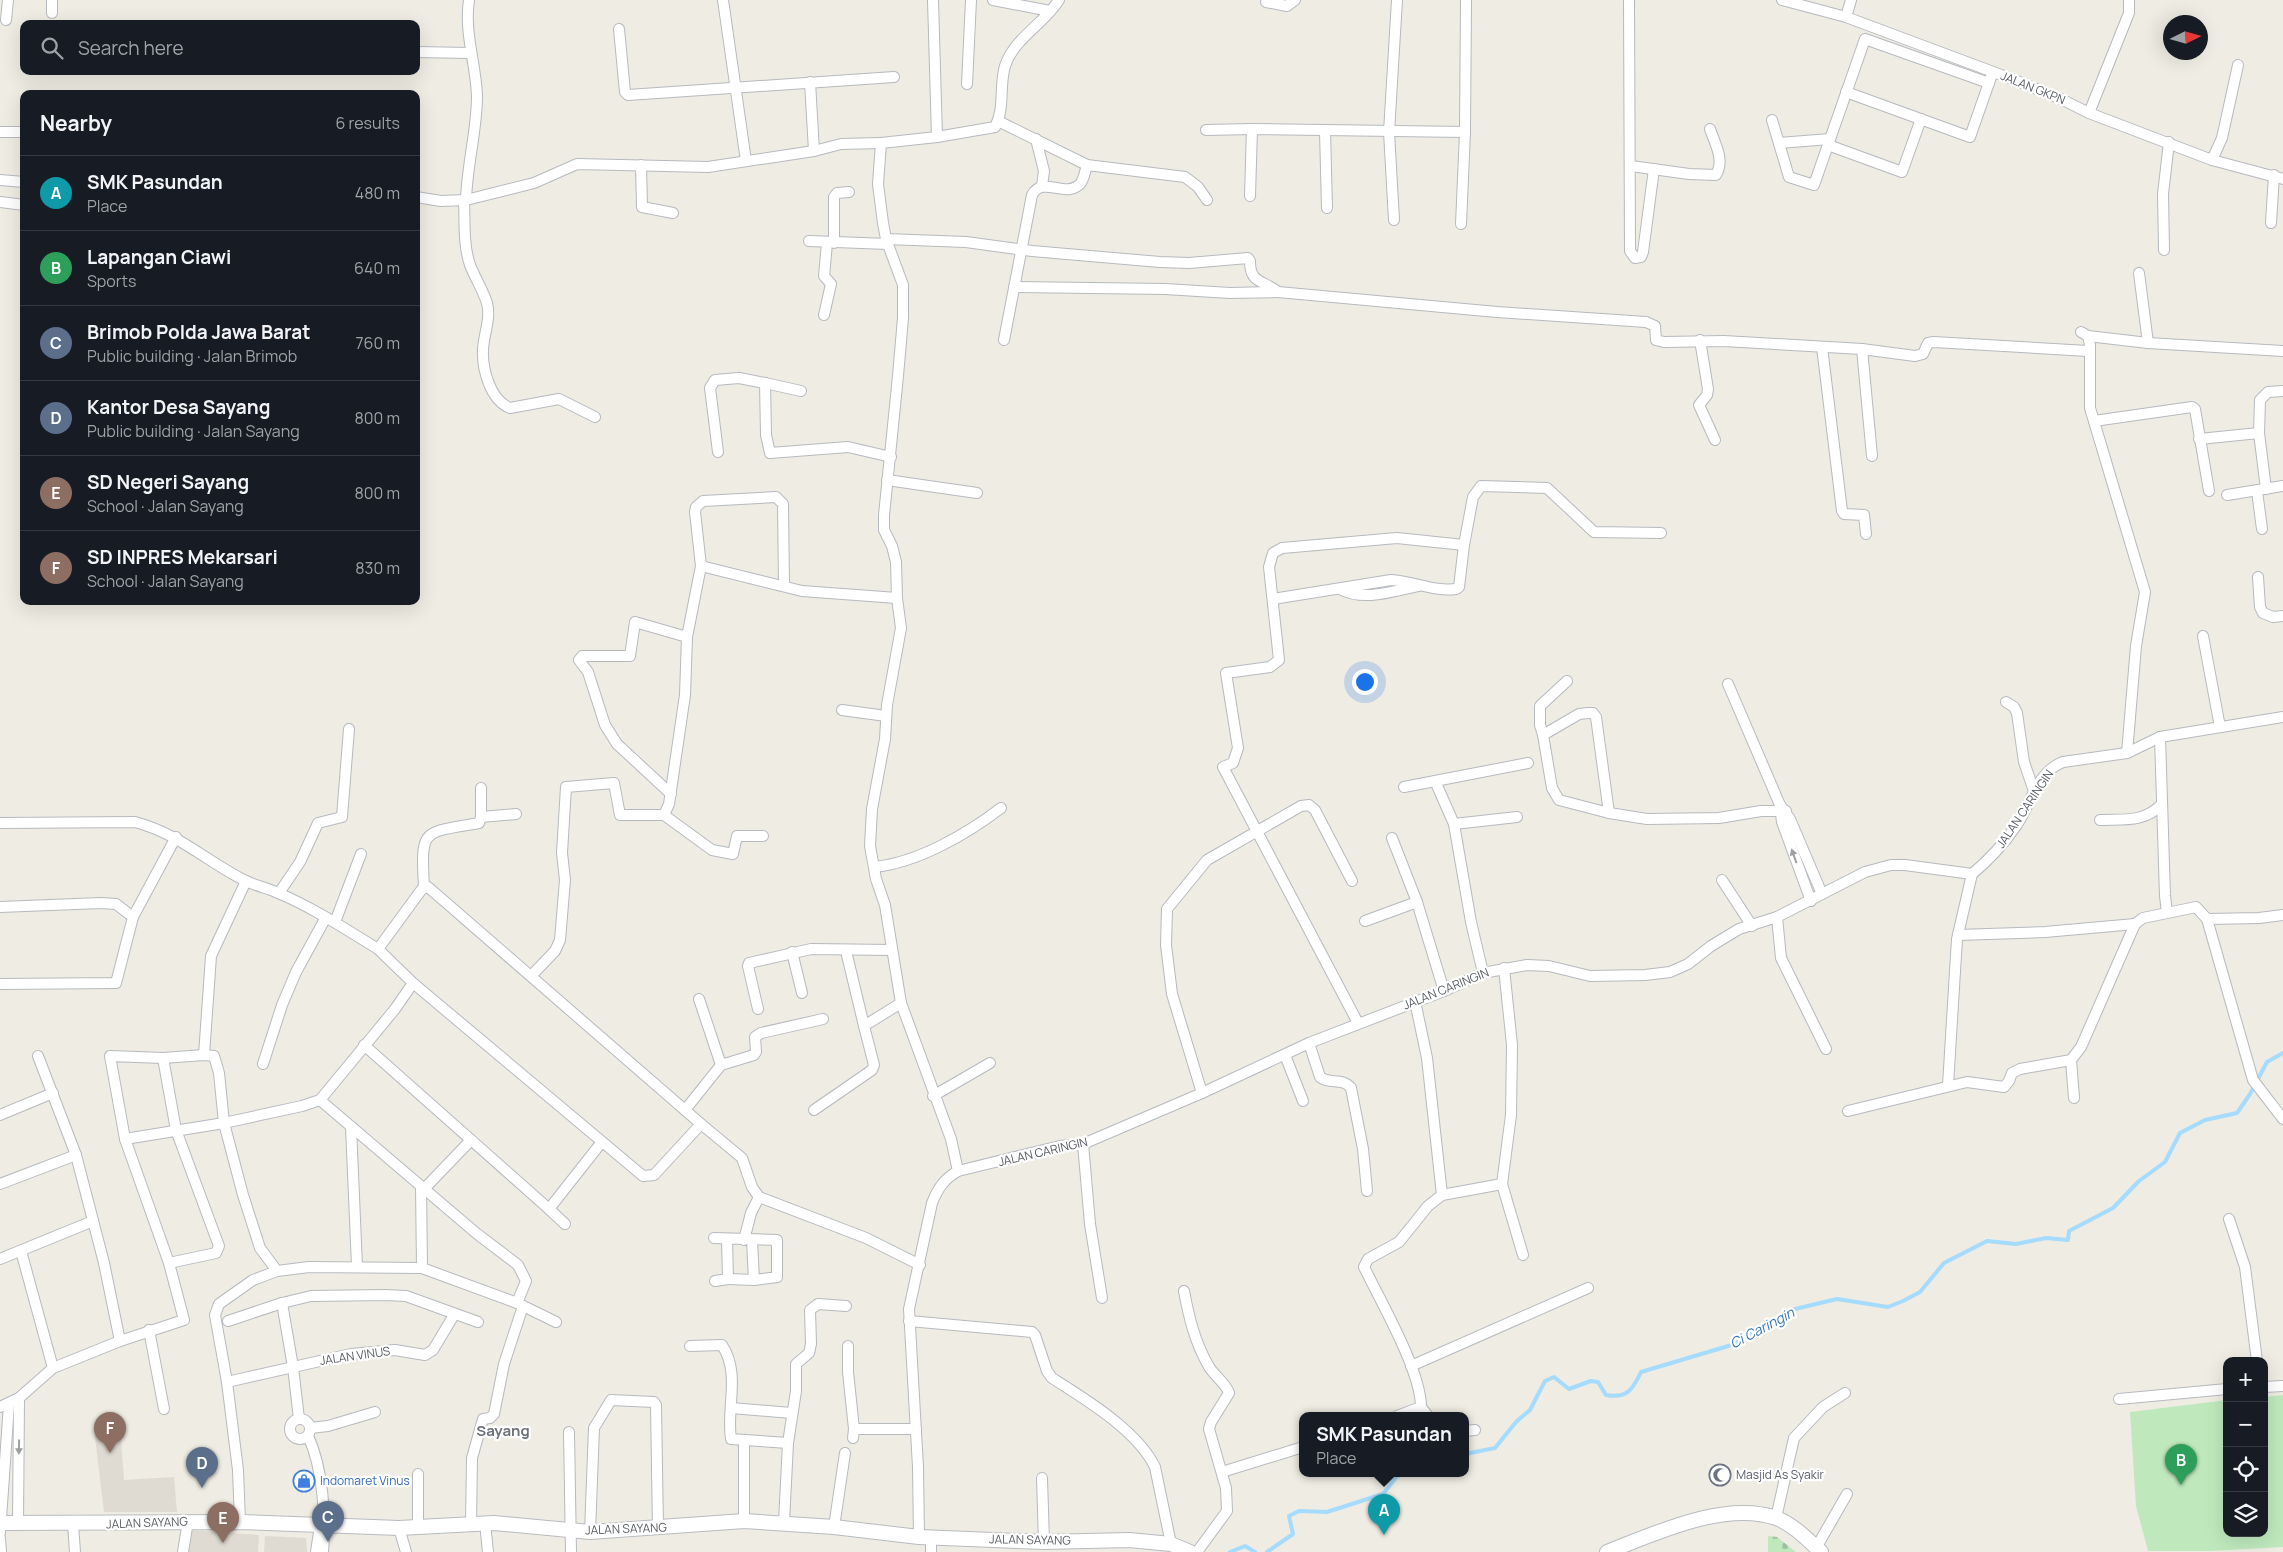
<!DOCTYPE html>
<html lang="en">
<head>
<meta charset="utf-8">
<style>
  :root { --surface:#171b24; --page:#20242c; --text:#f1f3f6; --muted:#9ea1a6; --line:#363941; --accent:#2563eb }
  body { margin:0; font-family:Manrope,sans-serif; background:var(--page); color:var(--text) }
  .controls { position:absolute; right:15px; bottom:15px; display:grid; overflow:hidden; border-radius:10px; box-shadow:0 5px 20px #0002 }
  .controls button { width:45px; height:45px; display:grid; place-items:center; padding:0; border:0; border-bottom:1px solid var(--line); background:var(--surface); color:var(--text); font:25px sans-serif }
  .compass { position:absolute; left:2163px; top:15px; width:45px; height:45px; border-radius:50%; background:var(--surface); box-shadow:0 5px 20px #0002; rotate:85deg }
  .you { position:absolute; left:1364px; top:681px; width:18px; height:18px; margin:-12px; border:4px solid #fff; border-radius:50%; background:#1a73e8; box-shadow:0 0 0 8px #1a73e833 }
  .badge { display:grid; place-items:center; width:32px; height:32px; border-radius:50%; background:var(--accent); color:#fff; font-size:16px; font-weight:700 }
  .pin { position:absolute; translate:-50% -41px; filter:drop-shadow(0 1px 2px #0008) }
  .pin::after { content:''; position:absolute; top:26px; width:18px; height:15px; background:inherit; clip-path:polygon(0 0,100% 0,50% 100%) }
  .popup { position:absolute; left:1299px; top:1412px; width:170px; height:65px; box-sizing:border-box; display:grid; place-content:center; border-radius:10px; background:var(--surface); filter:drop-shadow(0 1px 4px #0005); font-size:16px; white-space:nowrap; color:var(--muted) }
  .popup b { font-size:19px; color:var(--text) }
  .popup::after { content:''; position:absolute; left:50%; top:100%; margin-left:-10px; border:10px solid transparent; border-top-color:var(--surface) }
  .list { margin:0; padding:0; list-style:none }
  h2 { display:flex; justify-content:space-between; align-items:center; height:65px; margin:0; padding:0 20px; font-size:21px }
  h2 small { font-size:16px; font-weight:400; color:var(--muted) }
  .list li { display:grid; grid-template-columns:32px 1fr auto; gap:15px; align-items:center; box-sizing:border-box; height:75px; padding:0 20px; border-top:1px solid var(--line) }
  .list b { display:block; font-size:19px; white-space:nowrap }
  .list p { margin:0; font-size:16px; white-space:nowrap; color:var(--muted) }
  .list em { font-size:16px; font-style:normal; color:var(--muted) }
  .icon { flex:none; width:28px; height:28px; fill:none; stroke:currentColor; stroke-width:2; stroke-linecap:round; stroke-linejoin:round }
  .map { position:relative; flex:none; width:2283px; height:1552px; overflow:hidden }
  .search { position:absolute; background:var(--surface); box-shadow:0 5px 20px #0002; left:20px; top:20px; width:400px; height:55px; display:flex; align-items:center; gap:12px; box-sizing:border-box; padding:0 18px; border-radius:10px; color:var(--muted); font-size:19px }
  .panel { position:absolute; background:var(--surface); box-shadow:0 5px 20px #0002; left:20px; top:90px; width:400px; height:515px; border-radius:10px }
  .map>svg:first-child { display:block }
</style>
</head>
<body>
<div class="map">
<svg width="2283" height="1552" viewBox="0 0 2283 1552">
  <defs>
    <pattern id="cemetery-stones" width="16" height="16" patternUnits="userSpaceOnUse" patternTransform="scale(1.25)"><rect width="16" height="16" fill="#bfe9bd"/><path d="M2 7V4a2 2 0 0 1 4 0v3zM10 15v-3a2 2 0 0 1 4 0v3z" fill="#9ec09d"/></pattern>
  </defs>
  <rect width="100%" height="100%" fill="#efece3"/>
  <g fill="#dfdbd2">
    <path d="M120,1426L124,1480L174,1477L177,1512H104L94,1429Z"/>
    <path d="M188,1530L259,1535L258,1552H188Z"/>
    <path d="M265,1536L306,1538L307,1552H264Z"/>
  </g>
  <path fill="#bfe9bd" d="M2283,1395V1547L2211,1551H2148L2136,1506L2130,1412L2227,1400V1533H2264V1397Z"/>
  <path fill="url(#cemetery-stones)" d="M1768,1536L1777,1537L1796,1552H1768Z"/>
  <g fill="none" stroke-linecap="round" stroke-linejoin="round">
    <g stroke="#a4dbff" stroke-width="4">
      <path d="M1465,1454L1495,1448L1516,1422L1530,1410L1545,1381L1554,1377L1569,1389L1591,1381L1598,1382L1606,1395C1627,1399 1633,1389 1641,1372L1735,1344L1745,1335L1795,1309L1837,1299L1888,1307L1903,1301L1920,1292L1944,1263L1987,1241L2016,1244L2046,1238L2068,1240L2069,1231L2113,1208L2139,1181L2165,1162L2180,1133L2205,1120L2237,1113L2250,1094L2267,1062L2283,1053"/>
      <path d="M1230,1552L1245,1546L1255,1552"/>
      <path d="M1267,1552L1293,1534L1289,1516L1299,1511L1327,1512L1383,1494L1397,1476L1404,1474"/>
    </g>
    <g stroke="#b6babf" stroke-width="12">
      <g id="street">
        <path d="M723,0L746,161"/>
        <path d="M933,0L937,137"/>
        <path d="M993,0L1050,11"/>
        <path d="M1629,0L1630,251L1635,258L1641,257L1643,252L1654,169"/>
        <path d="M1782,0L1846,17L2012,79L2061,99L2089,113L2212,160L2283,179"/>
        <path d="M1266,2L1287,6L1295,0"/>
        <path d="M52,13V0"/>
        <path d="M1846,17L1851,0"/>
        <path d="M6,20L8,0"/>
        <path d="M619,29L625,92L628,95L894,77"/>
        <path d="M416,52L470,53"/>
        <path d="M810,82L814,151"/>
        <path d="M967,84L971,0"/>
        <path d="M1846,92L1970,137L1991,77"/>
        <path d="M2089,113L2129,13V0"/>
        <path d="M1772,120L1789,177L1814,185L1865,39L1989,83"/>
        <path d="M998,121L1087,165L1185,177L1198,187L1207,200"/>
        <path d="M1206,130L1252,129"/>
        <path d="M1325,131L1327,208"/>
        <path d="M0,132H24"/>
        <path d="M1036,139L1044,171L1042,186"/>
        <path d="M1779,143L1830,139"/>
        <path d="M1828,145L1902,172L1921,119"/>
        <path d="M2212,160L2222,138L2238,65"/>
        <path d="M641,165L642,207L673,213"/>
        <path d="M1631,166L1689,174L1716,175C1725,160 1715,144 1710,129"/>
        <path d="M0,180L24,182"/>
        <path d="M1250,196L1252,129L1465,132"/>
        <path d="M416,197L441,201L466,200L534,183L577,164L708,167L814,151L841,144L881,143"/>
        <path d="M464,200C465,222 463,244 470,265C475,278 483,290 487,303C491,319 484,333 483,349C482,369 490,400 510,408L559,399L595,417"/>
        <path d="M466,200C467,165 477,130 477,96C476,64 464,33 469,0"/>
        <path d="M0,202L24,205"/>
        <path d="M1394,220L1389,132L1397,0"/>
        <path d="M2271,223L2274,175"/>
        <path d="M1461,224L1465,132L1466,0"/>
        <path d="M886,239L966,242L1032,251L1160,262L1189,263L1248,258L1250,261C1250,284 1262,279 1278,292L1497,312L1646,322L1655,326L1656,340L1664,342L1724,341L1862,349L1915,356L1923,354L1928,343L1934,342L2088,351"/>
        <path d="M809,241L888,244"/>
        <path d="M834,243V197L837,193L849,192"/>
        <path d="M2164,250L2163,194L2169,142"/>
        <path d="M2139,273L2148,343"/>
        <path d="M1014,287L1165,289L1230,293L1278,292"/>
        <path d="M824,315L831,284L824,276L827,243"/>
        <path d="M2081,332L2088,336L2090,345V408L2145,592L2136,646L2127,753"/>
        <path d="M2088,336L2148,343L2283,351"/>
        <path d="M1004,340L1032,195C1043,175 1065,199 1080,184C1084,180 1085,171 1087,165"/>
        <path d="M1700,340L1708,389L1707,395L1699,405L1715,440"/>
        <path d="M1822,347L1842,511L1844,514L1864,515L1866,534"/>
        <path d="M1862,349L1872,456"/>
        <path d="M765,383L801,391"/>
        <path d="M2094,421L2192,407L2195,409L2209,491"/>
        <path d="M2199,439L2259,433"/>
        <path d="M718,452L710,388L715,380L739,378L765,383L766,435L770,453L848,447L891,457"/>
        <path d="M887,480L977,493"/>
        <path d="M2266,489L2259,433L2260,400L2268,392L2283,391"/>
        <path d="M2257,491L2262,529"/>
        <path d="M2227,495L2283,486"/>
        <path d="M701,566L802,591L897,598"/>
        <path d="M2258,577L2260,607L2263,613L2273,617L2283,616"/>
        <path d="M1340,589C1364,602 1393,591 1418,586"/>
        <path d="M1273,599L1391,580C1413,581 1434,592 1456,589L1459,587L1464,545"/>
        <path d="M2203,636L2220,727"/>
        <path d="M1728,684L1780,805L1790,819L1822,894"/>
        <path d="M2006,702L2014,707L2017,713L2024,762L2034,791"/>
        <path d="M842,710L886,716"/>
        <path d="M1588,713H1593L1596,717L1609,813L1559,800L1552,788L1543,735L1579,714Z"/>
        <path d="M1543,735L1540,725V706L1567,681"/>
        <path d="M2160,737L2165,896L2167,912"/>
        <path d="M1404,787L1435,781"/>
        <path d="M481,788V817L516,814"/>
        <path d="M671,794L617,744L605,725L588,672L579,660L582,656H630L635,622L687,637"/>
        <path d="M1780,805L1782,822L1811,901"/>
        <path d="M1609,813L1647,819L1719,818L1761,811H1786"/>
        <path d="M664,815L669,804L685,695L687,637L701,566L695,512L696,507L703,501L776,497L783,504L784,585"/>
        <path d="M2100,820C2124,819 2144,823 2162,804"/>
        <path d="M0,823L135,822C180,834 207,862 246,881C256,886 268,888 278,893C312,907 347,930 378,949"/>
        <path d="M1454,824L1517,817"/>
        <path d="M1392,838L1417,902"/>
        <path d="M874,867C917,863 967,834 1001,808"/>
        <path d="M1722,880L1752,926"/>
        <path d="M424,888C421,828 421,833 479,823L481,817"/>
        <path d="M279,893L300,862L318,823L342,817L349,729"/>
        <path d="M0,907L101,903L116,904L133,917"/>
        <path d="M1777,917L1781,958L1826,1049"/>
        <path d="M2207,919L2253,1080L2283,1119"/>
        <path d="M1365,921L1417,902L1444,991"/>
        <path d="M335,922L361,854"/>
        <path d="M1958,935L2045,932L2135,924"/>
        <path d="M846,951L864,1026"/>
        <path d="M792,952L802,993"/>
        <path d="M1483,973L1471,922L1454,824L1435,781L1528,763"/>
        <path d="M531,976L555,951L560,940L565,880L562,853L566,787L614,783L620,815H664L712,850L733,854L737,836H763"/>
        <path d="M0,984L116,983L133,917L176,837"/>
        <path d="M699,999L721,1065"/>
        <path d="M1415,1001L1427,1058L1442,1195"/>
        <path d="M758,1009L748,966L749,963L811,949L892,950"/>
        <path d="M1358,1023L1223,767L1233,763L1238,748L1226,673L1270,667L1279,660L1269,567L1273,553L1282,548L1397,538L1464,545L1473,497L1481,486L1547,488L1594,532L1661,533"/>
        <path d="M1309,1043L1320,1077C1330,1085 1342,1077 1351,1088L1363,1149L1367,1191"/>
        <path d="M364,1045L549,1209L601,1143"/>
        <path d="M204,1055L211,956L246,881"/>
        <path d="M1285,1055L1303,1101"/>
        <path d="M38,1056L76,1155L104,1263L120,1341"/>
        <path d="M163,1058L176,1130L219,1246L216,1253L169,1263"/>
        <path d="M2071,1060L2074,1098"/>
        <path d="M263,1064L282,1005L296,972L325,919"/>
        <path d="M1948,1085L1957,939L1972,874"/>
        <path d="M1202,1093L1172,994L1166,945L1167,909L1207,860L1301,806L1309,805L1315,810L1352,881"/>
        <path d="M933,1096L990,1063"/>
        <path d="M320,1100L395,1009L413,983L643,1176L654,1175L701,1124L428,887L422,889L378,949L413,983"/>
        <path d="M685,1110L721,1065L754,1055L756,1052L755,1037L761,1033L823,1019"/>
        <path d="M814,1110L872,1070L874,1065L864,1026L901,1003"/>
        <path d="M1848,1111L1967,1082L2004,1087L2009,1081L2012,1073L2020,1069L2071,1060L2081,1047L2135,924L2143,918L2196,907L2207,919L2259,918L2283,915"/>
        <path d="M0,1115L53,1093"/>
        <path d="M701,1124L742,1158L752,1187L759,1197L866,1238L920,1265"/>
        <path d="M351,1127L357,1266"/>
        <path d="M125,1139L224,1123L302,1106L320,1100L476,1233L518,1265L526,1281L517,1303"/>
        <path d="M1083,1144L1090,1224L1102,1298"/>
        <path d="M958,1171L951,1139L901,1003L885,905L876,879L870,846L872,809L885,739L887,705L901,628L897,598L896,562L892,546L884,530V515L898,376L903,318V285L886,239L883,223L878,184L881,143L937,137L995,127C1005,109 999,86 1005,66C1014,38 1044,24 1059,0"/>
        <path d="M0,1184L76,1155"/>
        <path d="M1502,1184L1523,1255"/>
        <path d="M421,1186L422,1268"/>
        <path d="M424,1189L471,1140"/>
        <path d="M549,1209L565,1224"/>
        <path d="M2229,1219L2245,1267L2257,1361"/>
        <path d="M714,1238L777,1240V1277L754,1280L728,1279L727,1239"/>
        <path d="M744,1240L751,1213L759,1197"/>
        <path d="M752,1240L754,1280"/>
        <path d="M21,1251L53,1368"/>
        <path d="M0,1259L93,1221"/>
        <path d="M715,1281L728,1279"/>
        <path d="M1184,1291C1189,1318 1195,1342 1208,1365C1213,1375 1226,1383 1229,1393L1211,1422L1209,1429L1226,1488L1227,1511L1197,1552"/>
        <path d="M282,1303L293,1367L299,1419"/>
        <path d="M228,1321L282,1303L311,1296L386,1295L406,1296L478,1322"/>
        <path d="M909,1321L1032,1332L1035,1335L1047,1371L1052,1378C1085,1399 1137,1430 1155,1467L1171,1544"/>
        <path d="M149,1330L164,1409"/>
        <path d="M690,1346L722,1345C741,1374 726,1407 731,1439L788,1443"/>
        <path d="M848,1346V1372L854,1429"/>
        <path d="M1411,1366L1588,1288"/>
        <path d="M227,1382L351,1354L395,1350L425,1355L433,1350L454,1315"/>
        <path d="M2264,1387L2283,1386"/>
        <path d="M2119,1399L2227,1389"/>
        <path d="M0,1407L19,1398L53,1368L120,1341L184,1320L169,1263L125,1139L110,1056L163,1058L204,1055L214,1056L219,1073L224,1123L243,1195L260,1248L277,1271"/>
        <path d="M1421,1407L1428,1416"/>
        <path d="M731,1408L791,1413"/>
        <path d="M1397,1416L1421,1407C1421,1371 1381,1302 1364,1267L1368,1259L1399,1242L1428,1206L1442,1195L1502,1184L1511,1115L1512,1045L1504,968"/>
        <circle cx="300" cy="1429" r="10"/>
        <path d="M310,1428L328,1426L375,1412"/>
        <path d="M1465,1431L1475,1430"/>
        <path d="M569,1432L571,1552"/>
        <path d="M308,1436C323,1468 326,1517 323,1552"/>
        <path d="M853,1438L854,1429H916"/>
        <path d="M1222,1472L1303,1447"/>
        <path d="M1042,1478L1044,1542"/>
        <path d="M1776,1518L1794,1438L1823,1407L1845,1393"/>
        <path d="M744,1521V1441"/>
        <path d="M240,1522L238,1470L227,1382L215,1315L219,1304L253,1280L277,1271L309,1267L422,1268L517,1303L556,1322"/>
        <path d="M784,1522L788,1443L796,1391V1364L809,1353L811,1344L810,1310L818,1304L846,1306"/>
        <path d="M485,1523L488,1552"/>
        <path d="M18,1524L19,1398"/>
        <path d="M73,1524L75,1552"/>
        <path d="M471,1524L472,1458L483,1419L490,1418L494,1414L504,1364L523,1306"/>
        <path d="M418,1527V1474"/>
        <path d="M834,1527L845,1453"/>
        <path d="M399,1528L406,1552"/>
        <path d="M590,1532L594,1428L611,1400L654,1402L656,1405L658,1529"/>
        <path d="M0,1533L9,1404"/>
        <path d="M919,1537L918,1467L909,1309L932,1203C938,1188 944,1179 958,1171L1060,1146L1083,1144L1202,1093L1309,1043L1444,991L1483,973L1527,965L1549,966L1590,976L1645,975L1670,972L1688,964L1711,946L1739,929L1777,917L1865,872L1891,865H1905L1972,874C1989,860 2003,845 2016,826C2031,805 2036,772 2063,762L2127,753L2160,737L2283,717"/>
        <path d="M931,1537V1552"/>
        <path d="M0,1538L1,1552"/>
        <path d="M1816,1548L1847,1494"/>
        <path d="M183,1552L188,1521"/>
        <path d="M316,1552L321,1519"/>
      </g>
    </g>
    <g stroke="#b7bbc1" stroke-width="16">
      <g id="secondary">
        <path d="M0,1523L240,1522L399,1528L494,1523L590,1532L744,1521L834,1527L919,1537L1044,1542L1129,1540L1171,1544L1190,1552"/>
        <path d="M1607,1552C1654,1534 1725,1500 1776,1518C1793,1524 1808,1540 1821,1552"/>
      </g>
    </g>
    <use href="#street" stroke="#fff" stroke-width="10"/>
    <use href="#secondary" stroke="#fff" stroke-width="14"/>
  </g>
  <defs><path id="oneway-solid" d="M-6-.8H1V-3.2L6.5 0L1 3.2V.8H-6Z" transform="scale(1.25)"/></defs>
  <g fill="#9da0a3">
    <use href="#oneway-solid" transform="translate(1794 856) rotate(-110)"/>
    <use href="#oneway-solid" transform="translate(19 1447) rotate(91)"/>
  </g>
  <defs>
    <g id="mosque-ring" transform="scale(1.125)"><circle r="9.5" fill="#fff" stroke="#6b7280" stroke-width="1.5"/><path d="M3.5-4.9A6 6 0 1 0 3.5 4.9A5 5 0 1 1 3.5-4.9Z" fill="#6b7280"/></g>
    <g id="shop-ring" transform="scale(1.125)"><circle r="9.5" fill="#fff" stroke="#3f7fe0" stroke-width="1.5"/><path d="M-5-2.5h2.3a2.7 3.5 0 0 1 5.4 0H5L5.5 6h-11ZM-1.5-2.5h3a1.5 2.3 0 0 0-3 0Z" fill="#3f7fe0"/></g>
  </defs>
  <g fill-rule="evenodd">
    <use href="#mosque-ring" x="1720" y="1475"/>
    <use href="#shop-ring" x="304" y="1481"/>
  </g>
  <g text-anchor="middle" stroke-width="4.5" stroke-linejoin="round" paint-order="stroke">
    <g font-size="12" fill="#5b6065" stroke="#fff">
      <text transform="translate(2033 88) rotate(22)" y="4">JALAN GKPN</text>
      <text transform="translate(2025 809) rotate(-56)" y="4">JALAN CARINGIN</text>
      <text transform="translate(1446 989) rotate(-22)" y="4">JALAN CARINGIN</text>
      <text transform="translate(1043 1152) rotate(-13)" y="4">JALAN CARINGIN</text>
      <text transform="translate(355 1356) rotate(-8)" y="4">JALAN VINUS</text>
      <text transform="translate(147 1523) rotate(-2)" y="4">JALAN SAYANG</text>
      <text transform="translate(626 1529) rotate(-2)" y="4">JALAN SAYANG</text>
      <text transform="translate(1030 1540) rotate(1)" y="4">JALAN SAYANG</text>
    </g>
    <g font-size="12" fill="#5b616d" stroke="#fff" text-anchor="start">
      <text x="1736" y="1479">Masjid As Syakir</text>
    </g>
    <g font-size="12" fill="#366cbe" stroke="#fff" text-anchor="start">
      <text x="320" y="1485">Indomaret Vinus</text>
    </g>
    <g font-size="14" font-style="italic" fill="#3576b2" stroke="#fff">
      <text transform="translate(1762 1328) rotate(-28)" y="5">Ci Caringin</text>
    </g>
    <g font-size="15" font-weight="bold" fill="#6c7277" stroke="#fff">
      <text x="503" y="1436">Sayang</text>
    </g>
  </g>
</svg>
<div class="controls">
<button>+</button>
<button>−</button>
<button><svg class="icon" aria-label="locate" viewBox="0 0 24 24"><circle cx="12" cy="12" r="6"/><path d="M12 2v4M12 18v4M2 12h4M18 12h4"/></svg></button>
<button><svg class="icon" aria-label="layers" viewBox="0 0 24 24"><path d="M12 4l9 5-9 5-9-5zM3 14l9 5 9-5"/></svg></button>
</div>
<svg class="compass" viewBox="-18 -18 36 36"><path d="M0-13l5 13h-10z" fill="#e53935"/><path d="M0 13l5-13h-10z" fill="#9ea1a6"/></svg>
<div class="you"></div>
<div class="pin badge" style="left:1384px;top:1535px;background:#0f9aa8">A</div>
<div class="popup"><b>SMK Pasundan</b>Place</div>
<div class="pin badge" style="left:2181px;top:1485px;background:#2e9e5b">B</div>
<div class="pin badge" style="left:328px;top:1542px;background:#5c6f8a">C</div>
<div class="pin badge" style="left:202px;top:1488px;background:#5c6f8a">D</div>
<div class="pin badge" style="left:223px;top:1543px;background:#8d6e63">E</div>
<div class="pin badge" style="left:110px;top:1453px;background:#8d6e63">F</div>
<div class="search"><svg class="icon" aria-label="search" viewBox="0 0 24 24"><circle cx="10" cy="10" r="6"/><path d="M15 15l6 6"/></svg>Search here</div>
<section class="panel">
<h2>Nearby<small>6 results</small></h2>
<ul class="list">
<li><span class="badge" style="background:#0f9aa8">A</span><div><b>SMK Pasundan</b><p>Place</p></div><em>480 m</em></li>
<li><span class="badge" style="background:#2e9e5b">B</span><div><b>Lapangan Ciawi</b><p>Sports</p></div><em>640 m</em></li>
<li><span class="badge" style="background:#5c6f8a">C</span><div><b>Brimob Polda Jawa Barat</b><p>Public building · Jalan Brimob</p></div><em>760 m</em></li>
<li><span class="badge" style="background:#5c6f8a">D</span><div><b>Kantor Desa Sayang</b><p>Public building · Jalan Sayang</p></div><em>800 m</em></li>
<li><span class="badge" style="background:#8d6e63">E</span><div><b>SD Negeri Sayang</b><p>School · Jalan Sayang</p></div><em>800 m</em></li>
<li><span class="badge" style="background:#8d6e63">F</span><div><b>SD INPRES Mekarsari</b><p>School · Jalan Sayang</p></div><em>830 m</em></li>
</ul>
</section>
</div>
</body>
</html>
